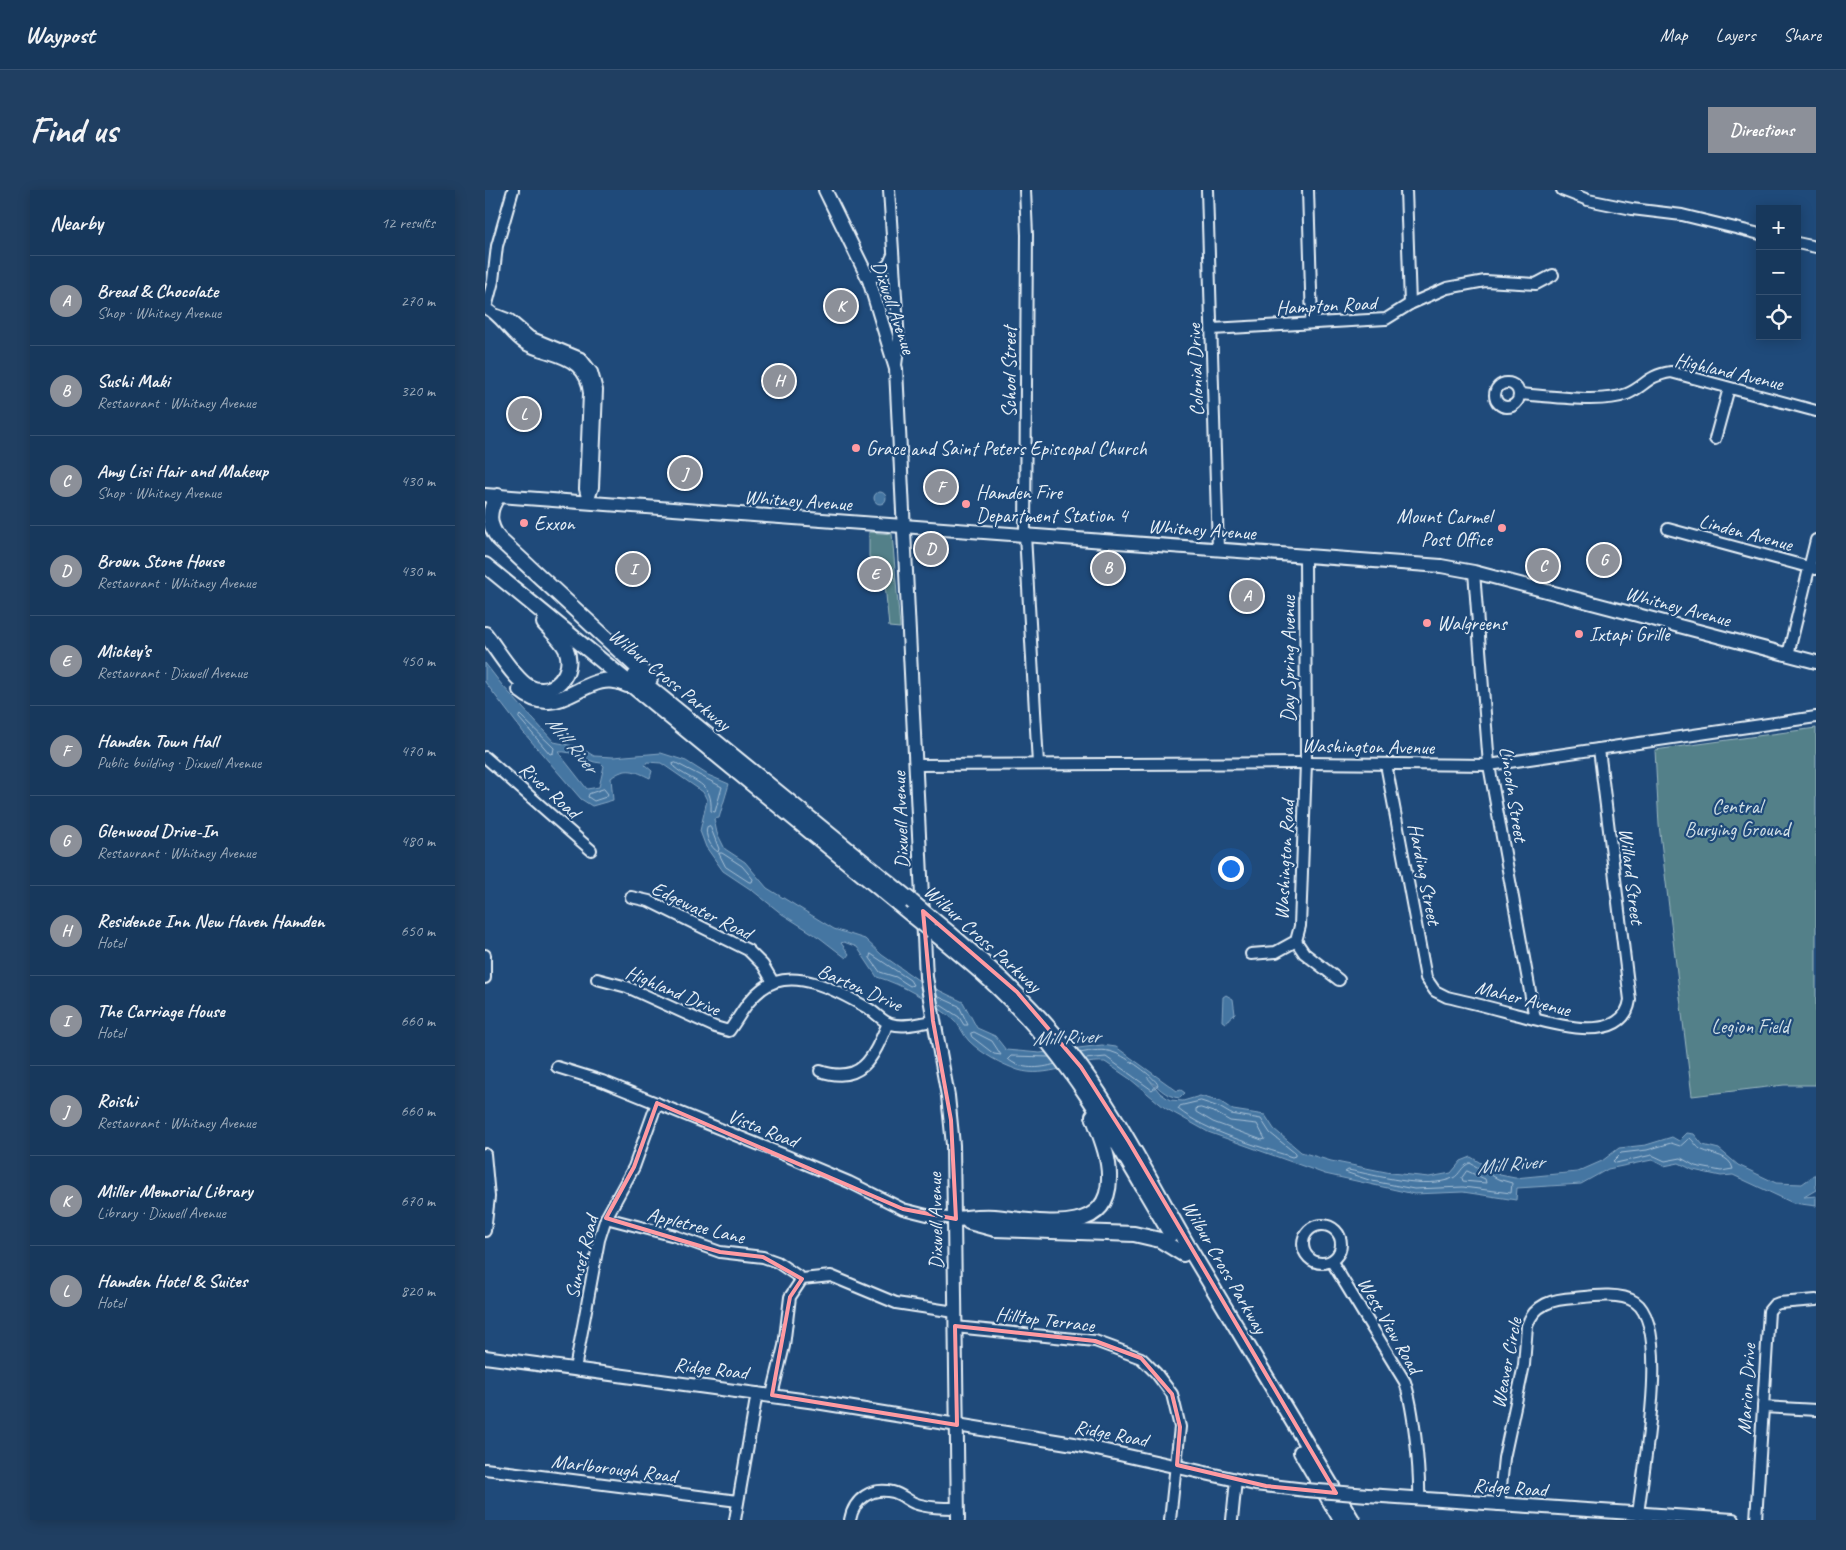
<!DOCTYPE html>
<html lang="en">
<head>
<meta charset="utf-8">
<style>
  :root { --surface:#17385c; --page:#203f62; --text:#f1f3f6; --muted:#9eacbb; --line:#365272; --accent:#8c9099 }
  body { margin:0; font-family:Caveat,sans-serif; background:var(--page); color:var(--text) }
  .controls { position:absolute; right:15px; top:15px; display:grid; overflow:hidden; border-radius:0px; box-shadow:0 2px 12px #0003 }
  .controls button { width:45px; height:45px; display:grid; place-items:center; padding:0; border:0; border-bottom:1px solid var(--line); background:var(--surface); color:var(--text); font:25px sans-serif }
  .you { position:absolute; left:745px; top:678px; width:18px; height:18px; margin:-12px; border:4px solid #fff; border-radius:50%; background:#1a73e8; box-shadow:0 0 0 8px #1a73e833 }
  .badge { display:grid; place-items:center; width:32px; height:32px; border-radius:50%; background:var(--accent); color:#fff; font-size:16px; font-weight:700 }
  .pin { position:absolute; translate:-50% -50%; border:2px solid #fff; box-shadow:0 1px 5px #0006 }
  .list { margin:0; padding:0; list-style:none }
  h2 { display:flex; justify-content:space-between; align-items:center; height:65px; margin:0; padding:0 20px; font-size:21px }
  h2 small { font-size:16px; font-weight:400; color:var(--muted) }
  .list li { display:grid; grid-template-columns:32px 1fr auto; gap:15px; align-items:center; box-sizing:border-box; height:90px; padding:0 20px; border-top:1px solid var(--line) }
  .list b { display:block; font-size:19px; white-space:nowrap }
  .list p { margin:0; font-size:16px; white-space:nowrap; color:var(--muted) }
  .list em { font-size:16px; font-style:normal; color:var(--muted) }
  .icon { flex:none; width:28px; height:28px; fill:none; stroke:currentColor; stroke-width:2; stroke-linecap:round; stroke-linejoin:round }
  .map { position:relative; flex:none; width:1331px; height:1330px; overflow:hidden; border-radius:0px }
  header { display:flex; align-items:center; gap:30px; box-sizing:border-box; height:70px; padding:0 25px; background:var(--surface); border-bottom:1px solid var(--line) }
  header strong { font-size:24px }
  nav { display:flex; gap:28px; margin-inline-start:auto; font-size:18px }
  .intro { display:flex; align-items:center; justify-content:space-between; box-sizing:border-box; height:120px; padding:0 30px }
  h1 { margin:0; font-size:35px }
  .button { padding:12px 22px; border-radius:0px; background:var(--accent); color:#fff; font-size:18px; font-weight:700 }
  main { display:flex; gap:30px; padding:0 30px }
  aside { flex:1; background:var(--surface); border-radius:0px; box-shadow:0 2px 12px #0003 }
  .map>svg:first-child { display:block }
</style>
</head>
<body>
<header>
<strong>Waypost</strong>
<nav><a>Map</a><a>Layers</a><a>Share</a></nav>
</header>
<div class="intro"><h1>Find us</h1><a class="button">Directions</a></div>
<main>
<aside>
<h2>Nearby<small>12 results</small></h2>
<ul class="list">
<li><span class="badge">A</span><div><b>Bread &amp; Chocolate</b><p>Shop · Whitney Avenue</p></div><em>270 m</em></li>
<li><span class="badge">B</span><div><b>Sushi Maki</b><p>Restaurant · Whitney Avenue</p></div><em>320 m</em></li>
<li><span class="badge">C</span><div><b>Amy Lisi Hair and Makeup</b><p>Shop · Whitney Avenue</p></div><em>430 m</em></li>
<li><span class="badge">D</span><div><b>Brown Stone House</b><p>Restaurant · Whitney Avenue</p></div><em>430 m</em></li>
<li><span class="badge">E</span><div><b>Mickey’s</b><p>Restaurant · Dixwell Avenue</p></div><em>450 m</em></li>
<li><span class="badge">F</span><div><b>Hamden Town Hall</b><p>Public building · Dixwell Avenue</p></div><em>470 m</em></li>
<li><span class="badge">G</span><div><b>Glenwood Drive-In</b><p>Restaurant · Whitney Avenue</p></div><em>480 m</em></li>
<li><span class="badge">H</span><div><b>Residence Inn New Haven Hamden</b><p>Hotel</p></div><em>650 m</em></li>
<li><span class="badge">I</span><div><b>The Carriage House</b><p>Hotel</p></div><em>660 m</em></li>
<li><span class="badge">J</span><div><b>Roishi</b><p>Restaurant · Whitney Avenue</p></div><em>660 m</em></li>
<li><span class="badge">K</span><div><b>Miller Memorial Library</b><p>Library · Dixwell Avenue</p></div><em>670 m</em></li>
<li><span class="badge">L</span><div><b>Hamden Hotel &amp; Suites</b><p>Hotel</p></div><em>820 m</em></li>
</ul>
</aside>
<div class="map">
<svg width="1331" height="1330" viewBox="0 0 1331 1330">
  <rect width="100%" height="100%" fill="#1f4a7a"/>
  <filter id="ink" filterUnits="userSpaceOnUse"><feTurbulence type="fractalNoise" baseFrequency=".02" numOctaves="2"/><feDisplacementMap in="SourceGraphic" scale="10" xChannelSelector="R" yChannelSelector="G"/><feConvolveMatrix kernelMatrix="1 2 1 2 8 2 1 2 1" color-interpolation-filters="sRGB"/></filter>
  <g filter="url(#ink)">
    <g fill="#528089" stroke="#9db8c0">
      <path d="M384,342L407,344L415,438L404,437L400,394L395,370L384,367Z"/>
      <path d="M1331,538V895H1299L1207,906L1174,635L1170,560Z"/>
    </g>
    <g fill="#4576a2" stroke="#86a7c4" fill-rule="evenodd">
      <circle cx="395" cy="308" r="6"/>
      <path d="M0,473L17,495L69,552L94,557L109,566L128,567L176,563L201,571L223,585L244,594L234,628L229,629L232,643L240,659L260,672L282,698L349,739L380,749L397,765L433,790L478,812L492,838L510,846L521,860L555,863L617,855L631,857L692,901L696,900L700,903L695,908C680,907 672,896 662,887L675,903L685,910L698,911L715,906L736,912L748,920L780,925L789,939L816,962L846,971L906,983L944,987L966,983L976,971L986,967L1015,985L1030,988L1092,982L1117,971L1134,958L1161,955L1187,947L1194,951L1202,943L1209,944L1218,955L1234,959L1253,975L1291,993L1317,994L1331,984V1000L1319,1007L1331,1006V1016L1308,1013L1248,985L1236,986L1208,980L1194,973L1179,976L1167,970L1123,979L1096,994L1032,998L1031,1010L978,1002L929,1004L840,984L723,942L680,918L645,889L620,872C590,870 562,889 533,880C516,874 497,864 484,851C478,845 475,835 468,829C448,813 417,794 392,787L372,757L359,752L356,753L364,764L361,768L335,748L297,724L268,701L238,681L221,657L215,641L222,610L218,602L176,573L162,572L160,575L167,581L165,588C150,581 141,576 126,588L128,610L107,616L96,609L39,543L0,492ZM73,562C89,560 100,572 116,573L119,576L114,597L102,599Z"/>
      <path d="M741,805L748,809L750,824L740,833L737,831L738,807Z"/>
    </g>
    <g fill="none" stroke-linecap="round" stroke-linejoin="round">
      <g stroke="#a7c0d6" stroke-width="1">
        <path d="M35,525L69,558L68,563L65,564L34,528Z"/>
        <path d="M191,573L237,597L230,622L226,621C228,591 208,593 189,577L188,574Z"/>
        <path d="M119,599L123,604L121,607L109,611L103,607L104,604Z"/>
        <path d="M225,636L234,659L233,662C226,658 219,645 222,637Z"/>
        <path d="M234,663H237L257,676L268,689L267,692H264L241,677Z"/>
        <path d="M386,764L425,790L428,795L425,796L411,787L395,782L385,768Z"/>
        <path d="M452,806L474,816L483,835H479L474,827L454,814"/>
        <path d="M486,843L489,842L507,851L516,865L509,864L487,847Z"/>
        <path d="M595,863C606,861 619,858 630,863C640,866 670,887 673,895L667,900L621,867L600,869"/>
        <path d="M564,867L526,866L523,869C535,880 555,879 570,874"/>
        <path d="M716,911L734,917L746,924L776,929L785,943L810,963V966L807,967C773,956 721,942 693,919L695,916Z"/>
        <path d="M716,918L731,923L745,931L772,934L780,949L777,950L728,932L711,922V919Z"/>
        <path d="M1205,948C1209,951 1212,958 1217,960C1228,965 1245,965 1248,979L1236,981L1210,976L1196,968L1180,971L1167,965L1131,973L1128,971L1136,963L1162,960L1186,953L1195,956Z"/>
        <path d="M985,973L1013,989L1027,993L1026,1003L978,997L929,999L887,991L860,982L863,980C891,985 941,1000 968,988C975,985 976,976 985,973Z"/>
        <path d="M982,981L1000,989L1001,993L978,991L977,988Z"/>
      </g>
      <g stroke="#e8f1f8" stroke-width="14">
        <g id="minor">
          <path d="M404,0L414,152L411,175"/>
          <path d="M540,0L542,45L540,345L553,574"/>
          <path d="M722,0L733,359"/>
          <path d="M823,0L827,133"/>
          <path d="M921,0L925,114"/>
          <path d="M1077,0L1103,10L1147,19L1197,25L1275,44"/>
          <path d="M1312,53L1331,57"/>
          <path d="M384,90L404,74L407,67"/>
          <path d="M0,118C16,125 24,144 40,154C55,163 78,164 91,176C99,183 103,191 104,203L100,299L103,312"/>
          <path d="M1,118L8,91L12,56L28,0"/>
          <path d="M12,125L25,130L45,147L96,168L107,182L112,200L108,297L103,312"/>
          <path d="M727,139L901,129L925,114L962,98L1000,91L1051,94L1068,85"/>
          <circle cx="1022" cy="205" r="12"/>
          <path d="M1034,204C1062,206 1117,214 1142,204C1161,196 1161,186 1186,182L1331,221"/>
          <path d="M1230,249L1244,198"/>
          <path d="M1183,339L1331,379"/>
          <path d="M989,382L1004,575L1050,829"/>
          <path d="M1303,465L1331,350"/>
          <path d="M0,567L106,660"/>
          <path d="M901,574L941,788L950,801L962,807C985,812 1007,818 1030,824C1058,831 1138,859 1145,810L1114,559"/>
          <path d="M431,575L821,573L1004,575L1331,527"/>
          <path d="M146,707L164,711L263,760L278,775L288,792"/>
          <path d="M811,751L819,763L854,790"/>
          <path d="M766,764L791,762L811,751L815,736L821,573L820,366"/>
          <path d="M0,765V788"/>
          <path d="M112,789L142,797L230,837L244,841C255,826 262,810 277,799C308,775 355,802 384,819C391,823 398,832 406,834C419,838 435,833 448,831"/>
          <path d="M72,877L117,891L302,966L364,992L418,1019L446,1026L471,1029"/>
          <path d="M335,881C377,895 388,868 403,833"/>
          <path d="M0,964L4,1007L0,1041"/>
          <path d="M121,1028L190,1046L235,1062L278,1067L292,1072L317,1089"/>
          <circle cx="837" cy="1054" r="19"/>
          <path d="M847,1072L920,1192C929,1220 935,1280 934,1309"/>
          <path d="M470,1137L610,1151L656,1168L671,1183L687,1204L695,1237L685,1330"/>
          <path d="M90,1179L114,1050L121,1028L149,977L172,913"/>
          <path d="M287,1205L299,1156L305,1107L317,1089L346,1086L411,1113L470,1122"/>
          <path d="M1278,1217L1331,1220"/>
          <path d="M0,1279L253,1311"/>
          <path d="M1014,1315L1019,1268L1039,1175L1042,1136C1049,1114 1068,1109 1090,1108C1108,1106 1135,1102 1150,1112C1187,1137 1157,1283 1153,1325"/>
          <path d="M250,1330L272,1203"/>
          <path d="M365,1330C369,1308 387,1297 408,1302C416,1304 422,1310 429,1313C443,1318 458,1318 472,1318"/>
          <path d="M747,1330L751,1290"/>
          <path d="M1271,1330L1284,1121L1289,1115L1294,1113L1331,1110"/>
        </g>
      </g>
      <g stroke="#e8f1f8" stroke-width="16">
        <g id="major">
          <path d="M340,0L384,90L411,179L441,787L463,906L468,955L473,1330"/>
          <path d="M0,305L956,376L989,382L1331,472"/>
          <path d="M0,1167L331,1212L589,1254L770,1294L821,1300"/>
          <path d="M883,1305L1248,1330"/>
        </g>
      </g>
      <g stroke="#e8f1f8" stroke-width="18">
        <g id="highway">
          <path d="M13,306C2,321 3,335 14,349L165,489"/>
          <path d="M0,375L427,725"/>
          <path d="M0,444C11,458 29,489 44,497C69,509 91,482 81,459C76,449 66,441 59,433"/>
          <path d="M150,486L426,711"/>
          <path d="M35,500C77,535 101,474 142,495"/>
          <path d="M446,728C495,768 541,809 581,858C630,919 665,991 704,1058C758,1149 813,1239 867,1330"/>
          <path d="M447,741C476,765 506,789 532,817C596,883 639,966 686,1044"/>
          <path d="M471,1029C483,1028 496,1026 509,1027C548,1030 623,1050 624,989C625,968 615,945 608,926"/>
          <path d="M484,1032L510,1039L649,1044L675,1050L698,1064"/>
          <path d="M816,1262L856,1330"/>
        </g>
      </g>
      <use href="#minor" stroke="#1f4a7a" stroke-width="10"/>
      <use href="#major" stroke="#1f4a7a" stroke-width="12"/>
      <use href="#highway" stroke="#1f4a7a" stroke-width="14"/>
      <g stroke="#e8f1f8" stroke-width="16" stroke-linecap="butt">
        <path id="major-bridge" d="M821,1300L883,1305"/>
      </g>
      <g stroke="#e8f1f8" stroke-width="18" stroke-linecap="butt">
        <g id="highway-bridge">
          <path d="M426,711L446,728"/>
          <path d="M427,725L447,741"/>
        </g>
      </g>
      <use href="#major-bridge" stroke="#1f4a7a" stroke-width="12"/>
      <use href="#highway-bridge" stroke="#1f4a7a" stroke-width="14"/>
    </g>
  </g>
  <path fill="none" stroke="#ff9aa2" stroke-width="4" stroke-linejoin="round" d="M438,721L532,802L596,877L644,952L851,1303L781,1296L692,1275L695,1237L687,1204L656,1168L610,1151L470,1136L472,1235L287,1205L305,1107L317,1089L278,1067L235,1062L121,1028L149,977L172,913L418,1019L471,1029L466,930L448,831Z"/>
  <g fill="#ff9aa2" stroke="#1f4a7a" stroke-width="2">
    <circle cx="371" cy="258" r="5"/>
    <circle cx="481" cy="314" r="5"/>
    <circle cx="39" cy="333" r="5"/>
    <circle cx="1017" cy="338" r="5"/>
    <circle cx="942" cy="433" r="5"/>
    <circle cx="1094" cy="444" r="5"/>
  </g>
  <g text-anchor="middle" stroke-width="4.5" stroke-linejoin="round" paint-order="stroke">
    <g font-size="20" fill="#e8f1f8" stroke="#1f4a7a">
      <text transform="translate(841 115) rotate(-3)" y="7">Hampton Road</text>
      <text transform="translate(409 117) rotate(71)" y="7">Dixwell Avenue</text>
      <text transform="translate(710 180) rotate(-92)" y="7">Colonial Drive</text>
      <text transform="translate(1244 181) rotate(13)" y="7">Highland Avenue</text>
      <text transform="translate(524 182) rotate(-90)" y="7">School Street</text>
      <text transform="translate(313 310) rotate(4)" y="7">Whitney Avenue</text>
      <text transform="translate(717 339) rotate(4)" y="7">Whitney Avenue</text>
      <text transform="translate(1261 342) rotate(15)" y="7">Linden Avenue</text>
      <text transform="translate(1193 416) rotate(15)" y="7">Whitney Avenue</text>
      <text transform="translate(803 469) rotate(-90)" y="7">Day Spring Avenue</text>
      <text transform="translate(185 489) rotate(39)" y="7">Wilbur Cross Parkway</text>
      <text transform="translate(883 556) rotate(1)" y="7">Washington Avenue</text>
      <text transform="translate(65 600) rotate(42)" y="7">River Road</text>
      <text transform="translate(1029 604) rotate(81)" y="7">Lincoln Street</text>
      <text transform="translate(415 630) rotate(-92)" y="7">Dixwell Avenue</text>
      <text transform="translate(799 670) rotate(-87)" y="7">Washington Road</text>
      <text transform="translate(940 684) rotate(79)" y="7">Harding Street</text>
      <text transform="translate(1147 686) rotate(83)" y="7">Willard Street</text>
      <text transform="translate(217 720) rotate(26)" y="7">Edgewater Road</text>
      <text transform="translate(498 748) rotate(42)" y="7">Wilbur Cross Parkway</text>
      <text transform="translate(375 797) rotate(24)" y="7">Barton Drive</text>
      <text transform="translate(188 800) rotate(23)" y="7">Highland Drive</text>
      <text transform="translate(1038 808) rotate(14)" y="7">Maher Avenue</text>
      <text transform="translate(278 938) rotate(22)" y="7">Vista Road</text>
      <text transform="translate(450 1031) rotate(-91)" y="7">Dixwell Avenue</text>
      <text transform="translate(211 1035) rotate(14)" y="7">Appletree Lane</text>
      <text transform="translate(96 1067) rotate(-76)" y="7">Sunset Road</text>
      <text transform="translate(740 1077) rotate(60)" y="7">Wilbur Cross Parkway</text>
      <text transform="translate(560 1129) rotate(7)" y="7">Hilltop Terrace</text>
      <text transform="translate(905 1135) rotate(60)" y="7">West View Road</text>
      <text transform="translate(1021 1173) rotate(-79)" y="7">Weaver Circle</text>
      <text transform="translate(226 1178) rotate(7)" y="7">Ridge Road</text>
      <text transform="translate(1261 1199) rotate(-87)" y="7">Marion Drive</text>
      <text transform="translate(626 1243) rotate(11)" y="7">Ridge Road</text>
      <text transform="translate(129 1278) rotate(7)" y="7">Marlborough Road</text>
      <text transform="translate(1025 1297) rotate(4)" y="7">Ridge Road</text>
    </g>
    <g font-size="20" fill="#e8f1f8" stroke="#1f4a7a" text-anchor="start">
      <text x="381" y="265">Grace and Saint Peters Episcopal Church</text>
      <text x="491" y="309">Hamden Fire<tspan x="491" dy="23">Department Station 4</tspan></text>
      <text x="1007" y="333" text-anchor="end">Mount Carmel<tspan x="1007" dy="23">Post Office</tspan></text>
      <text x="49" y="340">Exxon</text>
      <text x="952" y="440">Walgreens</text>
      <text x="1104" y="451">Ixtapi Grille</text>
    </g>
    <g font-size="20" fill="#d2e0e7" stroke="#1f4a7a">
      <text x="1252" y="623">Central<tspan x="1252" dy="23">Burying Ground</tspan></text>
      <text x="1265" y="843">Legion Field</text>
    </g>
    <g font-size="21" font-style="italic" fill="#d0dfeb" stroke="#1f4a7a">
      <text transform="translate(87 554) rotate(50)" y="7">Mill River</text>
      <text transform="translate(581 847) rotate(-2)" y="7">Mill River</text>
      <text transform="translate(1025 974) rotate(-5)" y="7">Mill River</text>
    </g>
  </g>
</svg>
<div class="controls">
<button>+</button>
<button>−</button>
<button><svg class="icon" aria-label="locate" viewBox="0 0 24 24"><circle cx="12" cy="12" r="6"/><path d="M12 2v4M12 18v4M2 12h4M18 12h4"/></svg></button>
</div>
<div class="you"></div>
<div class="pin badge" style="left:762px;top:406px">A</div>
<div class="pin badge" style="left:623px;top:378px">B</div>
<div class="pin badge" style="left:1058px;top:376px">C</div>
<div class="pin badge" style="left:446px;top:359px">D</div>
<div class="pin badge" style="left:390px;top:384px">E</div>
<div class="pin badge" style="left:456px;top:297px">F</div>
<div class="pin badge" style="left:1119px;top:370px">G</div>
<div class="pin badge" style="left:294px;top:191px">H</div>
<div class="pin badge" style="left:148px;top:379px">I</div>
<div class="pin badge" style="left:200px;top:283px">J</div>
<div class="pin badge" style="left:356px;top:116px">K</div>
<div class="pin badge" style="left:39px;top:224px">L</div>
</div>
</main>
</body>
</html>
